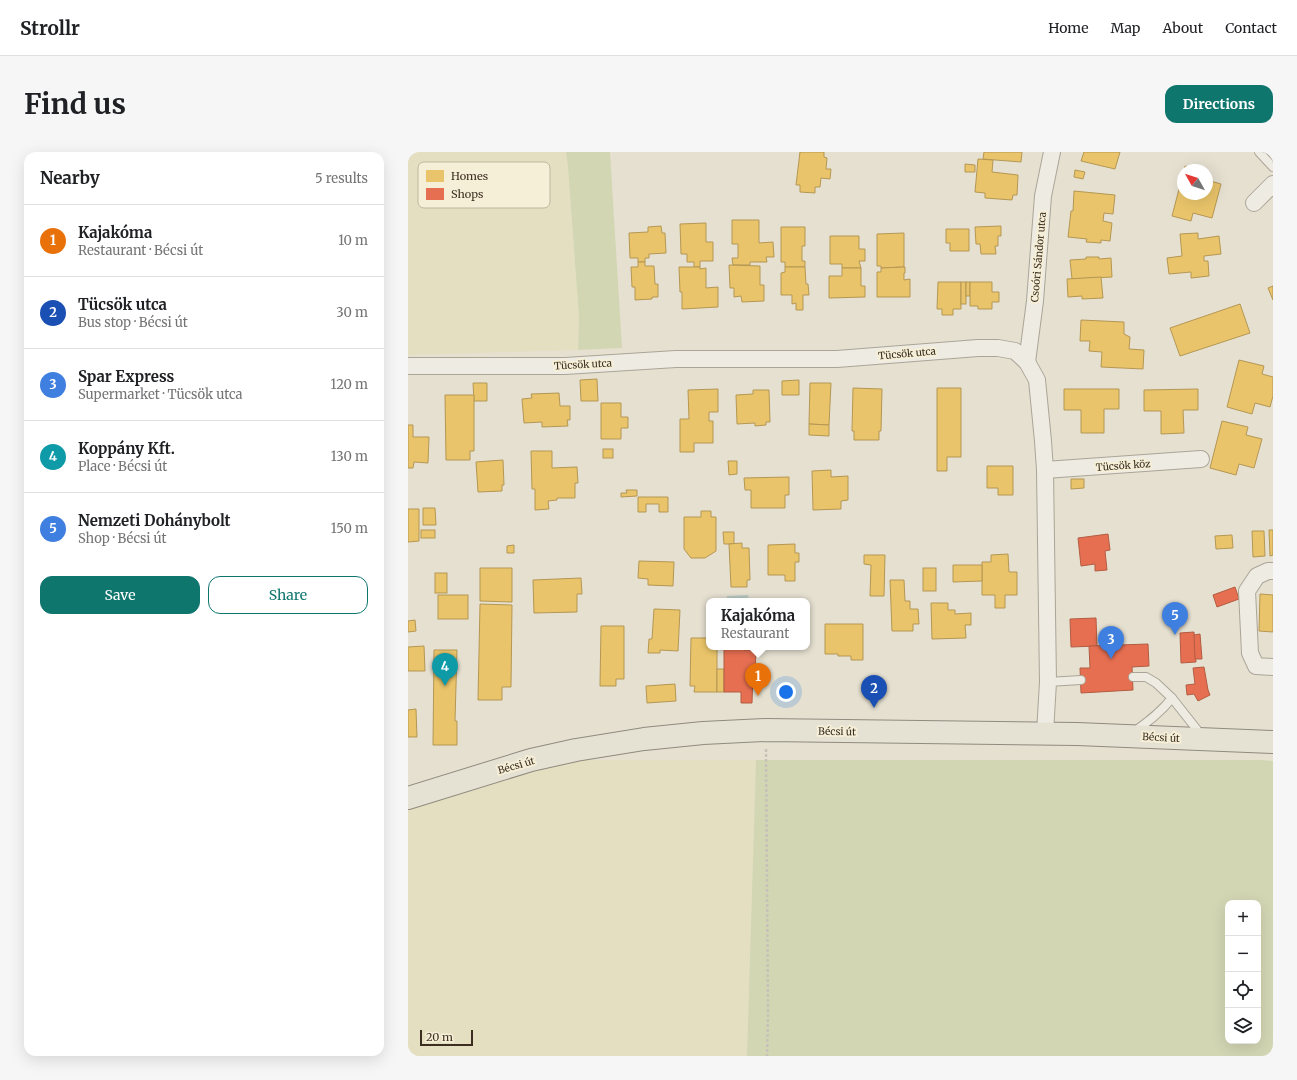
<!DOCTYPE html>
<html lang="en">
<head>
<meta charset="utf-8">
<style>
  :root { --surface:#fff; --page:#f6f6f6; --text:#202124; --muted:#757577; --line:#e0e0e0; --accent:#0f766e }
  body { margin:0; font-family:Merriweather,serif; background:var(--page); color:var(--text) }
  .controls { position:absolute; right:12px; bottom:12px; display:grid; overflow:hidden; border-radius:8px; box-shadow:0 4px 16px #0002 }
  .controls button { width:36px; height:36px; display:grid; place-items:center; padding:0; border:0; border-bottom:1px solid var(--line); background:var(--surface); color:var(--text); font:20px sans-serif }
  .compass { position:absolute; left:769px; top:12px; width:36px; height:36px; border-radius:50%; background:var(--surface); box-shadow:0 4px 16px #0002; rotate:309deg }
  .scale { position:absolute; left:12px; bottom:10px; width:53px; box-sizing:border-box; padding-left:4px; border:2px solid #3b2e20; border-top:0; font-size:11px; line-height:14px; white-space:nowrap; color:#3b2e20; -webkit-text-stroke:3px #f6efd7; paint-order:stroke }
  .you { position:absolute; left:378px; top:540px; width:14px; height:14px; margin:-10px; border:3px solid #fff; border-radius:50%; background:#1a73e8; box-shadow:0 0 0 6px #1a73e833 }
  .badge { display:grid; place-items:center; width:26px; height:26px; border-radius:50%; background:var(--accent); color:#fff; font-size:13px; font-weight:700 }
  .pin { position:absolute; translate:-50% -33px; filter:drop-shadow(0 1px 2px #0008) }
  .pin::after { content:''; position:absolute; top:21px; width:14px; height:12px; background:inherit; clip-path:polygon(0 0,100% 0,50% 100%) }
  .popup { position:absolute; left:298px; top:446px; width:104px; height:52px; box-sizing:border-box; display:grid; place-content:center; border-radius:8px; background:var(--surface); filter:drop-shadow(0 1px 3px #0005); font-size:13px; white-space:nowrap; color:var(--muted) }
  .popup b { font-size:15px; color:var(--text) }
  .popup::after { content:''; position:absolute; left:50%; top:100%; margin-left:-8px; border:8px solid transparent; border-top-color:var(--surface) }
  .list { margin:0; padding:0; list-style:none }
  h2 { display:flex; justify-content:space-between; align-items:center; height:52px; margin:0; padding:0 16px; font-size:17px }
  h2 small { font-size:13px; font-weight:400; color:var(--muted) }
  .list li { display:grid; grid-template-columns:26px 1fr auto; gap:12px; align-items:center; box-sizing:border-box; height:72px; padding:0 16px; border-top:1px solid var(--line) }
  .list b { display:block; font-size:15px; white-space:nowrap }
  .list p { margin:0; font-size:13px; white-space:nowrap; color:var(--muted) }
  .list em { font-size:13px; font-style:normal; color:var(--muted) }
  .actions { display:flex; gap:8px; padding:12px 16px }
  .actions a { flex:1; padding:9px 0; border:1px solid var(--accent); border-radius:12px; text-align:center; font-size:14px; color:var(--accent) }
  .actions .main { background:var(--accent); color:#fff }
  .icon { flex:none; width:22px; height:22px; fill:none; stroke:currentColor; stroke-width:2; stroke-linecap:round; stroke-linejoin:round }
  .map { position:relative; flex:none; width:865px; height:904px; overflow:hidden; border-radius:12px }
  header { display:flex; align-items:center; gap:24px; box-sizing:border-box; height:56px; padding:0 20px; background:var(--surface); border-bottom:1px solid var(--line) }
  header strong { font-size:19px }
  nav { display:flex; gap:22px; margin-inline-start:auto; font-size:14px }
  .intro { display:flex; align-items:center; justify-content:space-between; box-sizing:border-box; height:96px; padding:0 24px }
  h1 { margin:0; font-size:28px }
  .button { padding:10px 18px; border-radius:12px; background:var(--accent); color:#fff; font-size:14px; font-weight:700 }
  main { display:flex; gap:24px; padding:0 24px }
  aside { flex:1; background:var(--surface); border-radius:12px; box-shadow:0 4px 16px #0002 }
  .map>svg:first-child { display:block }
</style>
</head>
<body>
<header>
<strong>Strollr</strong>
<nav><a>Home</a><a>Map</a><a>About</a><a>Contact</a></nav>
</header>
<div class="intro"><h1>Find us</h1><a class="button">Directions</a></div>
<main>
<aside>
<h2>Nearby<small>5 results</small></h2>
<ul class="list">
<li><span class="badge" style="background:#e8710a">1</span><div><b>Kajakóma</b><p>Restaurant · Bécsi út</p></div><em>10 m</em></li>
<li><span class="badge" style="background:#1a4fb4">2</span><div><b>Tücsök utca</b><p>Bus stop · Bécsi út</p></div><em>30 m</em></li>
<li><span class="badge" style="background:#3f7fe0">3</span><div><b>Spar Express</b><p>Supermarket · Tücsök utca</p></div><em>120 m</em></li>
<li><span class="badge" style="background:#0f9aa8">4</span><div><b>Koppány Kft.</b><p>Place · Bécsi út</p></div><em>130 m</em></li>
<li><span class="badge" style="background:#3f7fe0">5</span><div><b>Nemzeti Dohánybolt</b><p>Shop · Bécsi út</p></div><em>150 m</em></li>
</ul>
<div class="actions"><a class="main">Save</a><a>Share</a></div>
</aside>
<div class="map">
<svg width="865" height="904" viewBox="0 0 865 904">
  <rect width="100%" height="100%" fill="#e5e0d0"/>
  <g fill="#e4dfc1">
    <path d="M0,0H158L160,15L171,165L170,198L0,203Z"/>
    <path d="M123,608H348L339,904H0V646Z"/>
  </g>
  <g fill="#d3d6b3" fill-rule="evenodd">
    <path d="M158,0H202L214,196L170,198L171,165L160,15Z"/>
    <path d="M348,608H853L865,609V904H339ZM820,751H850V889H820Z"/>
  </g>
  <path fill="#bacbc2" d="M340,443L341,449H319V444Z"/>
  <g fill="#e9c46a" stroke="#b59754">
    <path d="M392,0H416V5L419,6L418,17H423L422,27L413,26L412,35H407V41L392,40V33H388Z"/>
    <path d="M576,0H614L613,10L575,7Z"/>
    <path d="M676,0H712L707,17L673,9Z"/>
    <path d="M570,7L585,8L584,20L610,23L609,43H605L604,48L577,46V41L567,40Z"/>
    <path d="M557,12L567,13V20H557Z"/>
    <path d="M777,14L792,18H776Z"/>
    <path d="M667,18L677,20L675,27L666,25Z"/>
    <path d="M775,22V42H799V28L813,32L804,66L785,61L783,69L764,64Z"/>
    <path d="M666,39L707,43L705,62L696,61L695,69L704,71L702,89L693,88V91L678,90L679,87L660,85L663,59H665Z"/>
    <path d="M324,68H351V91L365,90L366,105H358L359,110H342V113H325L324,106H330V92H324Z"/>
    <path d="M298,71V90H305V109H292V115H286V110H279V102H273L272,72Z"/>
    <path d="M253,74L254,81H257L258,101L241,102V106H237V110H230V106H222L221,81L240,80V75Z"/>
    <path d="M593,74V84H590V94H587L588,102H573L572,92H568L567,75Z"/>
    <path d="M373,75H397V94H394V109H397V115H377V110H373Z"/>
    <path d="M538,77H561V99H542V91H538Z"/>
    <path d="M496,81V115L473,116V114H469V82Z"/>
    <path d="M790,81V87L811,84L813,102L796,104V109H800L801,124L783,126V120L761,122L759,106L774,104L772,82Z"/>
    <path d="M422,84H451V97H457V109H451L453,116H434V112H422Z"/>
    <path d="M678,105H691V107L703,106L704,125L664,127L662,108L678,107Z"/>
    <path d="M230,110H237V114H246L247,132H250V145H244V147L227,148V135H224L223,115H230Z"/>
    <path d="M321,113L352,114V133H356V149L334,150L333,144L326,145V136H322Z"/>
    <path d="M271,115H292V117L298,116V136L310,135V155L274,157V140H272Z"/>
    <path d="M377,115H397L398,132H400L401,143H395V158H388V151L384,152V143H373V121L377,120Z"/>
    <path d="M496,115H497V121H496V128L502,127V145H469V120H473V116Z"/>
    <path d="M434,116H453V134H457V145L421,146V124H434Z"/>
    <path d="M693,125L695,146L674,147V144L660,145L659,127Z"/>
    <path d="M530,130H553V157H545V163H534V157H529Z"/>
    <rect x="553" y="130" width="5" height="22"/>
    <rect x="558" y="130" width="4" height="14"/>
    <path d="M562,130H584V140H591V150H584V157H570V154H562Z"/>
    <path d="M865,134V148L860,136Z"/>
    <path d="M832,152L842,181L772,204L762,176Z"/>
    <path d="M673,168L716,170V182L722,185L721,197L736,198L735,217L693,215L694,200L681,199L682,189H672Z"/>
    <path d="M831,208L856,214L854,222L865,225V244L862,255L847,251L844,262L819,255Z"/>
    <path d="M189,227L190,249H173L172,228Z"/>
    <path d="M391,228V243H374V229Z"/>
    <path d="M65,231H79V249H66Z"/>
    <path d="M402,231H423L421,273L401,272Z"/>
    <path d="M445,236L474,237L473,279H471V288H446V279H444Z"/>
    <path d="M529,236H553V305H539V319H529Z"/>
    <path d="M310,237V260H301V269H305V291H286V300H272V267H281L280,238Z"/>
    <path d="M656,237H711V257H696V281H673V258H656Z"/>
    <path d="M790,237V258H775L776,281L753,282V259H736V238Z"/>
    <path d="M345,238H361L362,270H358V273L347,274V271L329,272L328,243L345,242Z"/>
    <path d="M151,241L152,254H162V268H159L160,274L134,275V270L116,271L114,247L124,246L123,242Z"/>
    <path d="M37,243H66V299H62V308H38Z"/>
    <path d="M193,251H213V265H220V276H213V287H193Z"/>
    <path d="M814,269L840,275L838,283L854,287L846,316L831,312L828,323L802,316Z"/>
    <path d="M401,272L421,273V284L401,283Z"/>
    <path d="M0,273H5V285H21L20,311L6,310L5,316H0Z"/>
    <rect x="195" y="297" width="10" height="9"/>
    <path d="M123,299H144V316L169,315L170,331H167V346H149V348L140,349L141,357L127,358V337H124Z"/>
    <path d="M95,308L96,333H94V339L70,340L68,310Z"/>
    <path d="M320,309H329V322L321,323Z"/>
    <path d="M579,314H605V343H590V336H579Z"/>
    <path d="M423,318V325L440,324V348L433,349V357L405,358L404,319Z"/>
    <path d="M381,325V343H377V356H343V338H337L336,326Z"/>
    <path d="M663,327H676V336L663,337Z"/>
    <path d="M218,338H229V344L213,345V341H219Z"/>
    <path d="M230,345H260V360H251V352H238V360H230Z"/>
    <path d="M15,356H27L28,373H15Z"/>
    <path d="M0,357H11V389L0,390Z"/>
    <path d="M293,359H303V365H308V399L297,406H283L276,397V365H293Z"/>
    <rect x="13" y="378" width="14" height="8"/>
    <path d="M861,378H865V403L862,404Z"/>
    <path d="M844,379H856L857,404L845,405Z"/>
    <path d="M315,380H326V392H316Z"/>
    <path d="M824,383L825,396L808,397L807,384Z"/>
    <path d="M334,391V396H341L342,428H339V435H323L321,392Z"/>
    <path d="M387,392V401H391V410H387V429H377V423H360V393Z"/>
    <path d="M106,393V401H99V394Z"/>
    <path d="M600,402L601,420H609V443H597V456H587V443H574V410H583V403Z"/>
    <path d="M456,403H477L476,444H462L463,413L456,412Z"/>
    <path d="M231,409L266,410L265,434L240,433V427L230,426Z"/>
    <path d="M545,413H574V429L545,430Z"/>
    <path d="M72,416H104V450L72,449Z"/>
    <rect x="515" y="416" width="13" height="23"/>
    <rect x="27" y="421" width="12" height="20"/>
    <path d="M173,426L174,442H169V460L126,461L125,428Z"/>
    <path d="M482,428H496L497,449H502V457H510L511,472H505V479H484Z"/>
    <path d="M852,442L865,443V480L851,479Z"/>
    <rect x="30" y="443" width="30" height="24"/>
    <path d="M523,451H540V458H547V462L563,461V473H557L558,486L524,487Z"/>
    <path d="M72,452L104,453L103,535H94V548H70Z"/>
    <path d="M246,457L272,458L270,499L252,498V501H240L241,487H244Z"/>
    <path d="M7,468L8,479L0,480V469Z"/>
    <path d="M417,472H455V508H443V504H430V502H417Z"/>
    <path d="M193,474H216V527H208V534H192Z"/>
    <path d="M283,486H301V495H309V540H286L287,534H282Z"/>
    <path d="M16,494L17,519H0V495Z"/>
    <path d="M26,498H49L47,569H49V593H25Z"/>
    <rect x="309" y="517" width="7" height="23"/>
    <path d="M267,532L268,549L239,551L238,534Z"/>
    <path d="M8,557L9,585H0V558Z"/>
  </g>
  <g fill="#e76f51" stroke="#b35c42">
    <path d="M700,382L702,398L697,399L699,418L687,419V412L673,414L670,386Z"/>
    <path d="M827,435L831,447L809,455L805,443Z"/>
    <path d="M688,466L689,494L663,495L662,467Z"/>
    <path d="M786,480L788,510L773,511L772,481Z"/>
    <path d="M792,482L794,507H787L786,483Z"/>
    <path d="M740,492L741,514L724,515L725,538L673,541L672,516H682L681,494Z"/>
    <path d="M316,495H336V498H348L347,521H345L344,551H333V540H316Z"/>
    <path d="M796,515L800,538L802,543L790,549L786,542L779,543L778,533L787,532L785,516Z"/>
  </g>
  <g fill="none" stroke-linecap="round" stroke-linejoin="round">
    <g stroke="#aba598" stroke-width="10">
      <g id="lane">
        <path d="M851,0L865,15"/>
        <path d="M725,525H738L748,531L764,546L794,584"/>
        <path d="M640,530L673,528"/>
        <path d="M727,579C741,569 753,560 764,546"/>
      </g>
    </g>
    <g stroke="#aba598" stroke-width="18">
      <g id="street">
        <path d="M846,51L865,32"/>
        <path d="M619,210L627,149L635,44L644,0"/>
        <path d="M0,214H157L268,207H429L570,196H590L607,199L619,210L629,228L635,289L637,318L640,530L637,581"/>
        <path d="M637,318L793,307"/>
        <path d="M865,419H860L849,424L839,439L842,501L848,514L865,515"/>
      </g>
    </g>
    <g stroke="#908a7f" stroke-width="24">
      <path id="primary" d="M0,646L123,608L168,598L236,587L295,581L358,578L669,582L865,590"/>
    </g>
    <path stroke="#c6c2b8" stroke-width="2.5" stroke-dasharray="3 2" stroke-linecap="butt" d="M358,597L360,862L359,904"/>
    <use href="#lane" stroke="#eeebe2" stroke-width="8"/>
    <use href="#street" stroke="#eeebe2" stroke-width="16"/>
    <use href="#primary" stroke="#e5e1d3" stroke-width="22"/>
  </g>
  <g text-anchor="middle" stroke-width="4" stroke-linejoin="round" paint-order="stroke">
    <g font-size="10" fill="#3b2e20" stroke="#f6efd7">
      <text transform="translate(630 105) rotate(-85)" y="4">Csoóri Sándor utca</text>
      <text transform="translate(499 201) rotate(-5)" y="4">Tücsök utca</text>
      <text transform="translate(175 212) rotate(-3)" y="4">Tücsök utca</text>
      <text transform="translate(715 313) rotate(-4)" y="4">Tücsök köz</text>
      <text transform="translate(429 579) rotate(1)" y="4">Bécsi út</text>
      <text transform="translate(753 585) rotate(3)" y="4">Bécsi út</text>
      <text transform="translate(108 613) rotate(-16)" y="4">Bécsi út</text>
    </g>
  </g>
  <rect x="10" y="10" width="132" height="46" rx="6" fill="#f6efd7" stroke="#beb5a0" stroke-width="1"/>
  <rect x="18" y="18" width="18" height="12" fill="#e9c46a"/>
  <rect x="18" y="36" width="18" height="12" fill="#e76f51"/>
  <g font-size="11" fill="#3b2e20">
    <text x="43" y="28">Homes</text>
    <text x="43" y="46">Shops</text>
  </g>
</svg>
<div class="controls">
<button>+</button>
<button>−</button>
<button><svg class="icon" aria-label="locate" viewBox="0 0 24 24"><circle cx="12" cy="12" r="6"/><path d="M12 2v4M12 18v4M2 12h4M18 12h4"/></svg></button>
<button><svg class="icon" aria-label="layers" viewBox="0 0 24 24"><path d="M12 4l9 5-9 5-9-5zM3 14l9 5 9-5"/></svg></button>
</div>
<svg class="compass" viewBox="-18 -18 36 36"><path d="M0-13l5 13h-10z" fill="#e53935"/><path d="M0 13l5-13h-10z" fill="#757577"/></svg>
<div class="scale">20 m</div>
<div class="you"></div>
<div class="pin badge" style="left:350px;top:544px;background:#e8710a">1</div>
<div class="popup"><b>Kajakóma</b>Restaurant</div>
<div class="pin badge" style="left:466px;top:556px;background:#1a4fb4">2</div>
<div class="pin badge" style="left:703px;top:507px;background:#3f7fe0">3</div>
<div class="pin badge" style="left:37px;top:534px;background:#0f9aa8">4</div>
<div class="pin badge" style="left:767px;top:483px;background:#3f7fe0">5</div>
</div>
</main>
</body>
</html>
